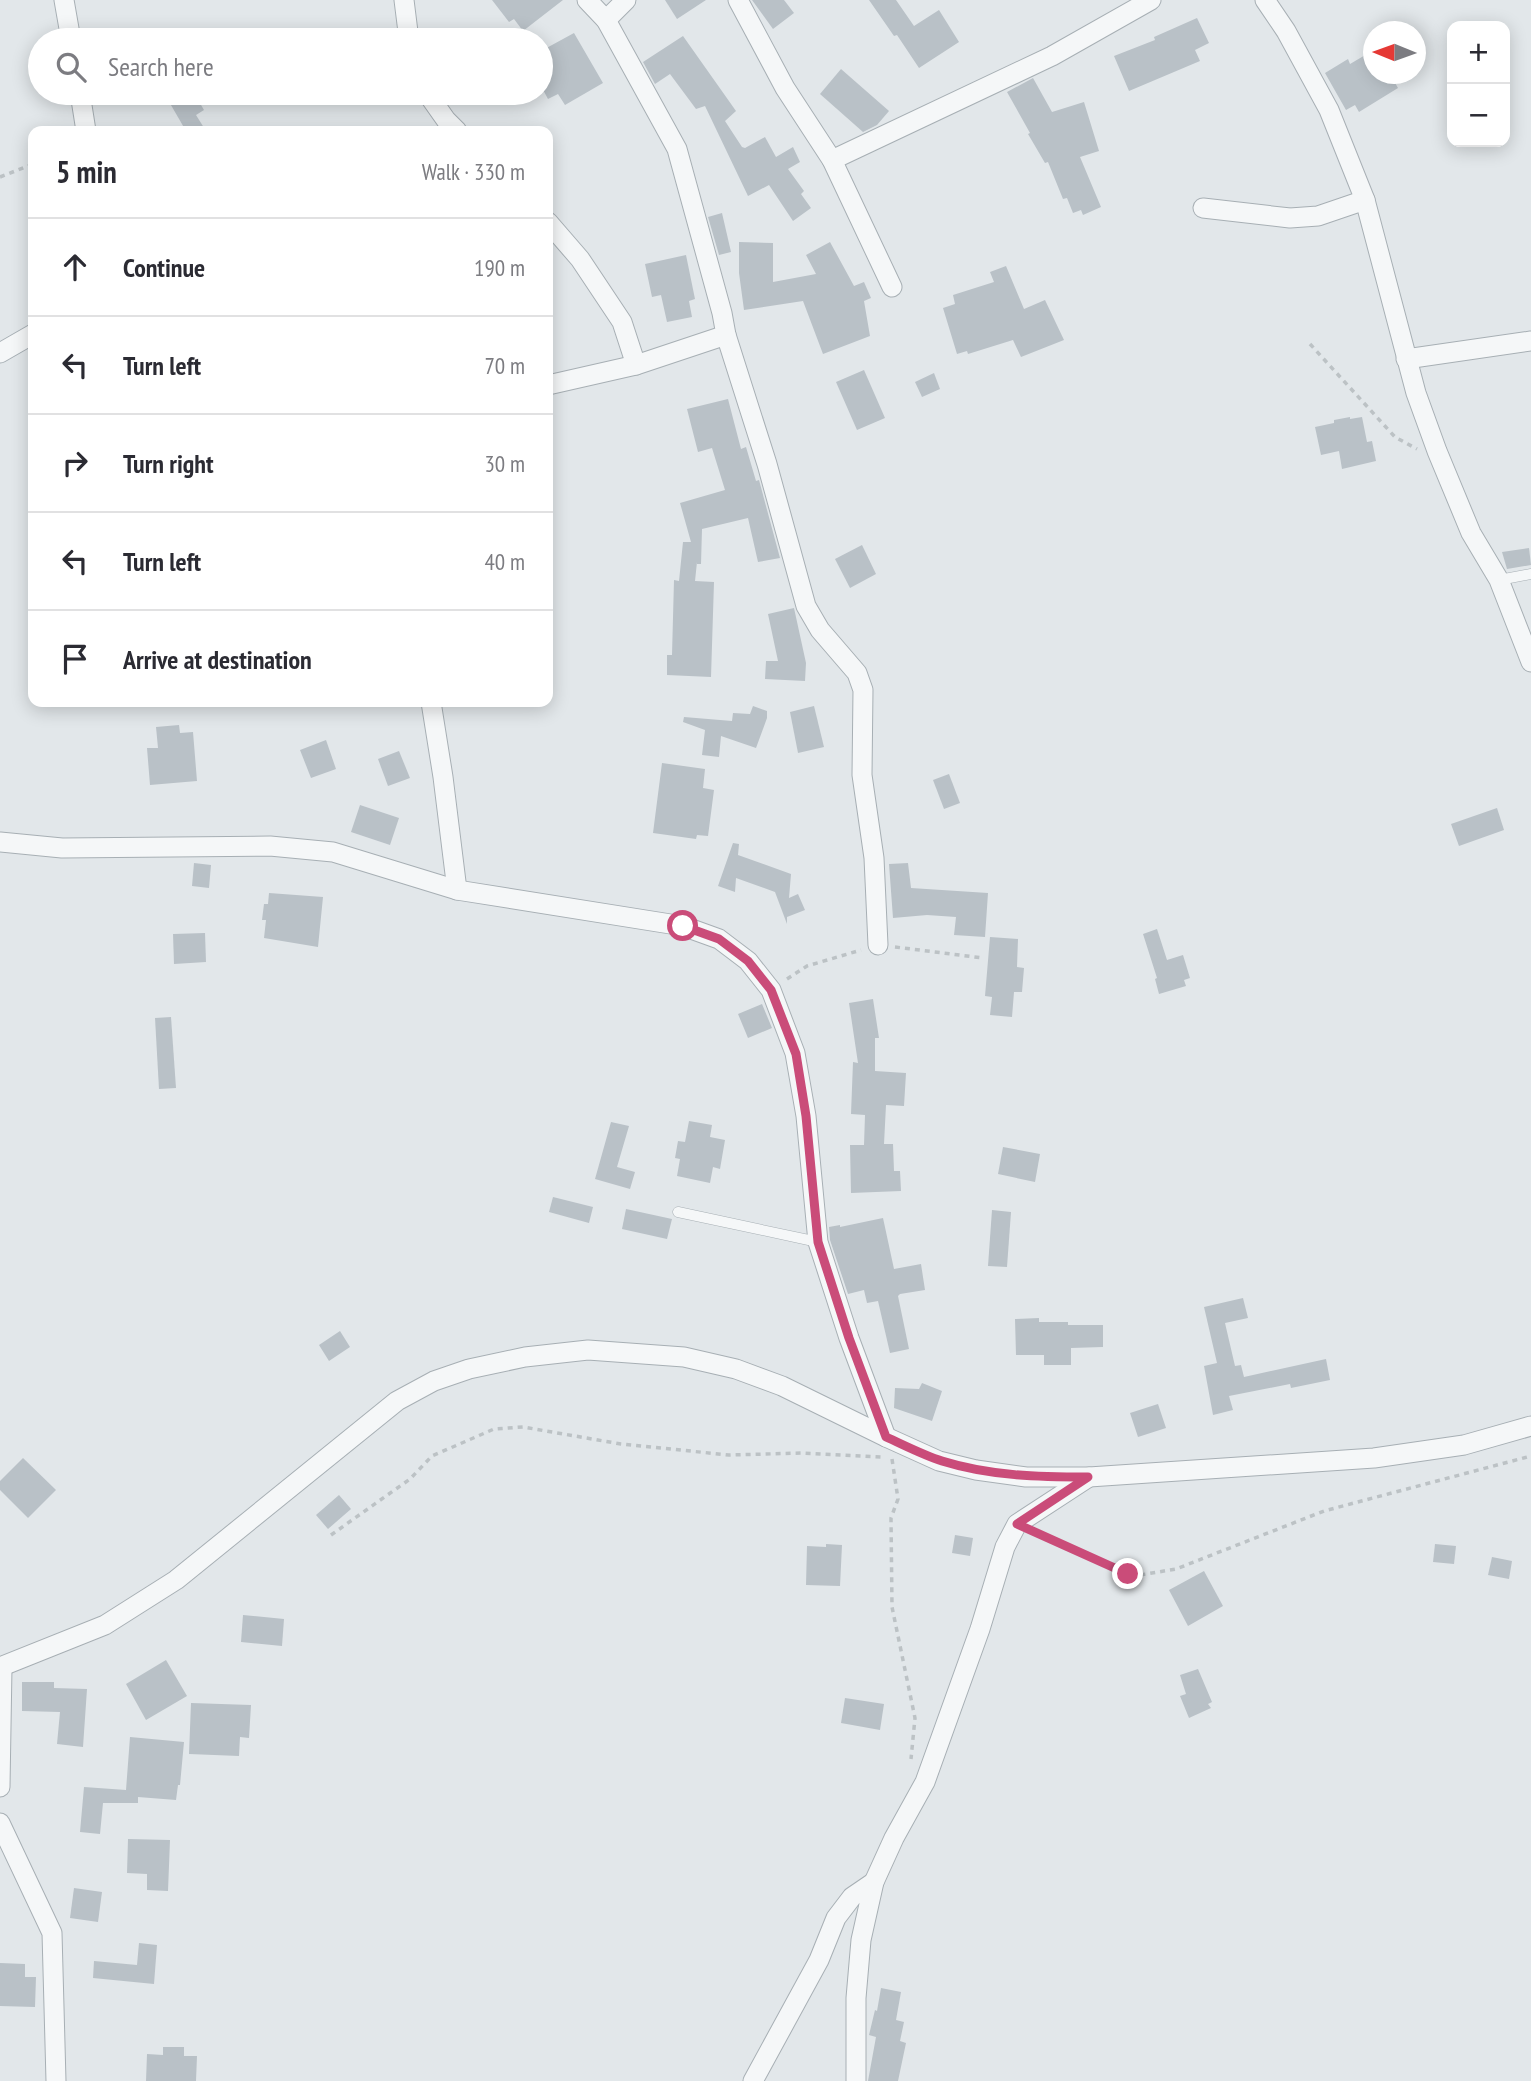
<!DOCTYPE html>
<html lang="en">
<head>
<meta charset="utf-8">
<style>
  :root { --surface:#fff; --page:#f2f2f3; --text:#2b2b33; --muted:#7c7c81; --line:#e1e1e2 }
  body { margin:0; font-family:"PT Sans Narrow",sans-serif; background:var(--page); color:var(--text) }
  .controls { position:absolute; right:21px; top:21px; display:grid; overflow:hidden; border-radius:14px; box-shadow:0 4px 18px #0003 }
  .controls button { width:63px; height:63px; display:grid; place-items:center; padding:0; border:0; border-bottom:2px solid var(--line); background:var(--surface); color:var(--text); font:35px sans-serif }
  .compass { position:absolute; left:1363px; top:21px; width:63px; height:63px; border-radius:50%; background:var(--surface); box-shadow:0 4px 18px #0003; rotate:271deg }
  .stop { position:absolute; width:21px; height:21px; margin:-16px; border:5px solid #ca4c79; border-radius:50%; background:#fff }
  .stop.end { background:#ca4c79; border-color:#fff; box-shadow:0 2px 7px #0008 }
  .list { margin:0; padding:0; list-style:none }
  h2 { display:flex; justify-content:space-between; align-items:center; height:91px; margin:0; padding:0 28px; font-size:30px }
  h2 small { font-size:23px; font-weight:400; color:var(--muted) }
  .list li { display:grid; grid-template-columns:46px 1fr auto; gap:21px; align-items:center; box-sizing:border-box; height:98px; padding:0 28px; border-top:2px solid var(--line) }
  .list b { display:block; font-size:26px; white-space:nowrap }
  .list em { font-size:23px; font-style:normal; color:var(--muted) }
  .icon { flex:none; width:38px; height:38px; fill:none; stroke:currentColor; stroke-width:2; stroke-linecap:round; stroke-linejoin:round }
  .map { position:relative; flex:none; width:1531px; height:2081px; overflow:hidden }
  .search { position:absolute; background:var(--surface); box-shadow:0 4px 18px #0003; left:28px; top:28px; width:525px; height:77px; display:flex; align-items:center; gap:18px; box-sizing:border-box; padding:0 24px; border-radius:38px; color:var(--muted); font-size:26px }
  .panel { position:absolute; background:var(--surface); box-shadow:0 4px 18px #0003; left:28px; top:126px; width:525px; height:581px; border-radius:14px }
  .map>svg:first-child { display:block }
</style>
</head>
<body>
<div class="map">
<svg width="1531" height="2081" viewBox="0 0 1531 2081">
  <rect width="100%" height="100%" fill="#e2e7ea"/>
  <g fill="#b9c1c7">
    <path d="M492,0H563L523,31L514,19L509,22Z"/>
    <path d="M665,0H706L677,19Z"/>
    <path d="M752,0H784L794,13L773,29Z"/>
    <path d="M869,0H896L914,26L939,10L959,42L919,68L897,35L894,36Z"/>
    <path d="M1197,18L1209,43L1195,50L1200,61L1129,91L1114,56L1155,40L1154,37Z"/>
    <path d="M574,33L603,83L565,105L558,94L548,99L541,86V78L547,74L541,64V51Z"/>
    <path d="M683,36L736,111L725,121L742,147L745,148L765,137L776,157L793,147L800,162L788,169L804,191L801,194L811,208L793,221L769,185L748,196L705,106L696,109L670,74L655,84L643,62Z"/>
    <path d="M1367,54L1374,65V74H1390L1398,88L1359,112L1355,105L1346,110L1325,73L1348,59L1350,64Z"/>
    <path d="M841,69L889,111L877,125L863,132L820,94Z"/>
    <path d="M1033,78L1052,112L1084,102L1099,151L1080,157L1101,207L1083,215L1081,210L1073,213L1067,198L1063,199L1048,162L1045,163L1028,134L1030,133L1007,92Z"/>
    <path d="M164,93H194L204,110L196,115L206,131H186Z"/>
    <path d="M722,213L731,252L719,255L708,217Z"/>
    <path d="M739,242L773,243V282L816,274L806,255L830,242L854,286L864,282L871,298L864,301L870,336L823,354L803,301L744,310L739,273Z"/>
    <path d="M686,255L695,299L689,301L692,317L667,322L661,295L652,297L645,264Z"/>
    <path d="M1006,266L1024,309L1045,300L1064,340L1021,357L1013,340L968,354L967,351L957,354L943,308L955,304L953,295L994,282L990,272Z"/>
    <path d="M864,370L885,418L857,430L836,382Z"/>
    <path d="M934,373L940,389L922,397L915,382Z"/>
    <path d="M728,399L741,449L746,447L756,481L759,480L780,558L758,562L748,518L702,529L701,564H697V562L695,581L714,582L711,677L667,675V655H672L674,580L679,581L683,542H691L680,503L725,490L712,448L698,452L687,409Z"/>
    <path d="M1350,417V419L1362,417L1367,442L1372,441L1376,461L1342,469L1339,451L1321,455L1315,427L1334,423V420Z"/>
    <path d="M862,545L876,574L850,588L835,559Z"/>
    <path d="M1529,548L1531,565L1507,569L1502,552Z"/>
    <path d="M794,608L806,663L805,681L765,679L766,661H778L768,614Z"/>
    <path d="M753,706L767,711V718L756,748L721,736L719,757L702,755L705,730L683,722L684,717L732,721L733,713L750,714Z"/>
    <path d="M814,706L824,747L798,753L790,712Z"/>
    <path d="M179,725L180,733L193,732L197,781L150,785L147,748H158L156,727Z"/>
    <path d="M326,740L336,769L311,778L300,750Z"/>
    <path d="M399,751L410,778L388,786L378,759Z"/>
    <path d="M662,763L705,769L703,788L714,790L708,836L697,835L696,839L653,833Z"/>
    <path d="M949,774L960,803L944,809L933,780Z"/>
    <path d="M360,805L399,818L390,845L351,832Z"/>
    <path d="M1497,808L1504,830L1459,846L1451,824Z"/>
    <path d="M733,843L739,844L738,855L791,874L789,898L798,894L805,910L787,917V924L775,892L736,878L735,892L718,886Z"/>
    <path d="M194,863L211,865L209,888L192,886Z"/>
    <path d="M908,863L911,888L988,893L985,937L954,935L956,917L927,915L893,918L889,864Z"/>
    <path d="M269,893L323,897L318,947L264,938L266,920H262L264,904H268Z"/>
    <path d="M1157,929L1167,960L1183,955L1190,978L1184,980L1186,986L1159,994L1155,979L1157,978L1143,934Z"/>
    <path d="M205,933L206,962L174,964L173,934Z"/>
    <path d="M990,937L1018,939L1017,967L1024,968L1022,992H1014L1012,1017L990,1015L992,997L985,996Z"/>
    <path d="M873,999L879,1038H875V1071L906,1073L904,1106L886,1105L884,1144H893L894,1171H900L901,1191L851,1193L850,1145H864L865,1115L851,1114L853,1062L858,1063L849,1003Z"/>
    <path d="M762,1004L772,1028L748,1038L738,1014Z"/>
    <path d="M171,1017L176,1088L159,1089L155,1018Z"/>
    <path d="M689,1121L712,1125L710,1137L725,1140L720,1169L713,1167L710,1183L677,1176L680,1159L675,1158L678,1141L685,1142Z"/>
    <path d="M611,1122L629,1126L617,1167L635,1172L630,1189L595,1179Z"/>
    <path d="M1003,1147L1040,1154L1035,1182L998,1174Z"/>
    <path d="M553,1197L593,1207L589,1223L549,1212Z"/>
    <path d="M626,1209L672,1219L667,1239L622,1229Z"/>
    <path d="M992,1210L1011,1212L1007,1267L988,1266Z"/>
    <path d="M883,1218L894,1269L921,1264L925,1290L900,1294L898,1296L909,1349L890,1353L878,1301L867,1303L864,1290L848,1294L830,1240L829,1227L840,1225V1227Z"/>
    <path d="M1243,1298L1248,1318L1225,1323L1235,1366L1241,1365L1244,1377L1326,1359L1330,1380L1291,1388L1290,1384L1229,1396L1233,1410L1213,1415L1204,1366L1217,1363L1204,1307Z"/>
    <path d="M1039,1318V1322H1068V1325H1103V1347L1071,1348V1365H1044V1355H1016L1015,1319Z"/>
    <path d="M340,1331L350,1347L329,1361L319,1345Z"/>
    <path d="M922,1383L942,1391L932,1421L894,1408L895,1388L919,1389Z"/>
    <path d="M1158,1404L1166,1428L1138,1437L1130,1413Z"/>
    <path d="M23,1458L56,1490L28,1518L0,1490V1481Z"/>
    <path d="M339,1495L351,1509L328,1529L316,1515Z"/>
    <path d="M955,1535L973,1538L970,1556L952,1553Z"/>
    <path d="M826,1544L842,1545L840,1586L806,1585L807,1546L826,1547Z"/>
    <path d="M1435,1544L1456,1546L1454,1564L1433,1562Z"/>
    <path d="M1492,1557L1512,1561L1509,1579L1488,1575Z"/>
    <path d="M1204,1571L1223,1606L1188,1626L1169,1590Z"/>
    <path d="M243,1615L284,1619L282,1646L241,1642Z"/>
    <path d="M166,1660L187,1696L146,1720L126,1684Z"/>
    <path d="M1198,1669L1212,1702L1208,1704L1211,1708L1189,1718L1180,1696L1186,1694L1180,1675Z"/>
    <path d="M22,1682H54V1688L87,1689L83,1747L57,1744L60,1712L22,1711Z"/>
    <path d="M845,1698L884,1704L880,1730L841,1723Z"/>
    <path d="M191,1703L251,1705L249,1738L240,1737L239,1756L189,1754Z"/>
    <path d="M130,1737L184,1742L180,1785H178L176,1800L138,1797V1803H103L100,1834L80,1832L84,1787L126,1790Z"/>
    <path d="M128,1839L170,1840L168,1891L147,1890V1874L127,1873Z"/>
    <path d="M74,1888L102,1892L98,1922L70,1918Z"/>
    <path d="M139,1943L157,1945L154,1984L93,1978L94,1961L137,1965Z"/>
    <path d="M0,1963L25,1964V1977H36L35,2007L0,2006Z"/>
    <path d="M881,1988L901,1992L896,2020L904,2022L900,2041L906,2043L898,2081H868L876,2037L869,2035L875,2010L877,2011Z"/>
    <path d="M163,2047H184V2056H197L196,2081H146L147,2054L163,2055Z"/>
  </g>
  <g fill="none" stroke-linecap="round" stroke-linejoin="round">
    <g stroke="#a7afb4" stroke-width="11">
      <g id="service">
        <path d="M1499,580L1531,574"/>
        <path d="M678,1212L818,1242"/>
      </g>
    </g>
    <g stroke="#a7afb4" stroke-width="21">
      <g id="minor">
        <path d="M64,0L71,40"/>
        <path d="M404,0L409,40"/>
        <path d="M738,0L785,88L832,160L892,287"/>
        <path d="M1265,0L1286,31L1329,110L1365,200L1416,393L1437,451L1471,533L1499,580L1531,662"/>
        <path d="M606,20L626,0"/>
        <path d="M80,93L86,131"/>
        <path d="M427,93L446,120L457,131"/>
        <path d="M832,160L1052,56L1151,0"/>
        <path d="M1203,208L1290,218L1318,216L1365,200"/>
        <path d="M548,222L580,259L622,322L636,365"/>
        <path d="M726,335L767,464L806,606L820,630L857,673L863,690L862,775L874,858L878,945"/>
        <path d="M0,353L33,334"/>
        <path d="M1406,359L1531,341"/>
        <path d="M548,385L636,365L726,335L722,313L677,149L606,20L587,0"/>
        <path d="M431,702L443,777L457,890"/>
        <path d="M0,842L62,848L270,846L333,852L457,890L683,926L719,939L748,961L771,990L795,1053L806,1116L818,1242L849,1338L886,1437"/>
        <path d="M0,1667L105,1625L176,1580L397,1401L434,1381L469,1369L525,1357L588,1350L684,1357L736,1369L782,1386L886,1437L939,1461L976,1470L1026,1477H1089L1374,1458L1464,1445L1531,1426"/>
        <path d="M0,1787L2,1667"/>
        <path d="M0,1823L52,1933L56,2081"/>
        <path d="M753,2081L819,1960L836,1918L852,1897L874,1882"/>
        <path d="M856,2081V1998L861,1940L874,1882L894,1838L925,1782L980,1629L1005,1547L1017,1524L1089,1477"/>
      </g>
    </g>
    <g stroke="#bcc2c5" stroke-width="3.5" stroke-dasharray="5 5" stroke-linecap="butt">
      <path d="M0,177L33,164"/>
      <path d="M1310,344L1395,437L1417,449"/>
      <path d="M895,947L983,958"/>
      <path d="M787,979L807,966L861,950"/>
      <path d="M892,1459L898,1499L891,1518L892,1607L915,1718L911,1759"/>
      <path d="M1039,1534L1128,1574L1140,1575L1176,1569L1324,1511L1531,1456"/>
      <path d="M331,1535L410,1479L432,1456L494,1429L523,1427L621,1444L729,1455L803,1453L882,1457"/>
    </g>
    <use href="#service" stroke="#f5f7f8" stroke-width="10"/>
    <use href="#minor" stroke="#f5f7f8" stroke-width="19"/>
  </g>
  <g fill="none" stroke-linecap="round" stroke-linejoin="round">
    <path stroke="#ca4c79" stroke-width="9" d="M683,926L719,939L748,961L771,990L796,1054L806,1116L818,1242L849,1338L886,1437C904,1445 923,1455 942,1461C990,1476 1039,1477 1088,1477L1017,1524L1128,1574"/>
  </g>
</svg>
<div class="controls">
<button>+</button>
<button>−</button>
</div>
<svg class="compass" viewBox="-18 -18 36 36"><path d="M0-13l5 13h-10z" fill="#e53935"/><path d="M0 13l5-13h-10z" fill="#7c7c81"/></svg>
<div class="stop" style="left:683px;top:926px"></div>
<div class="stop end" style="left:1128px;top:1574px"></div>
<div class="search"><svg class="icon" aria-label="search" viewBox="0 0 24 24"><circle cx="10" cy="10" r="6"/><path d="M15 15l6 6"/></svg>Search here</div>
<section class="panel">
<h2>5 min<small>Walk · 330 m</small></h2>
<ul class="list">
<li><svg class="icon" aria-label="ahead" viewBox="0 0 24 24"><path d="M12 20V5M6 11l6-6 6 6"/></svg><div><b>Continue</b></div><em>190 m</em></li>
<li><svg class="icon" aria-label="left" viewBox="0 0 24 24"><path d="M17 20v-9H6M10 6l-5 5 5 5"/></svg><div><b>Turn left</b></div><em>70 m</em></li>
<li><svg class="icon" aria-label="right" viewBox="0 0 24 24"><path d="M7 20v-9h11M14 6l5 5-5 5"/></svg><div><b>Turn right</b></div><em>30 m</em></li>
<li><svg class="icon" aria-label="left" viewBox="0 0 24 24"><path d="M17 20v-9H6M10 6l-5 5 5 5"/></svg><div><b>Turn left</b></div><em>40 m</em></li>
<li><svg class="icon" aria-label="arrive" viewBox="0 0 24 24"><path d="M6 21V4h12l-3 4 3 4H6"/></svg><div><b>Arrive at destination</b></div></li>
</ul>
</section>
</div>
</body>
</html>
